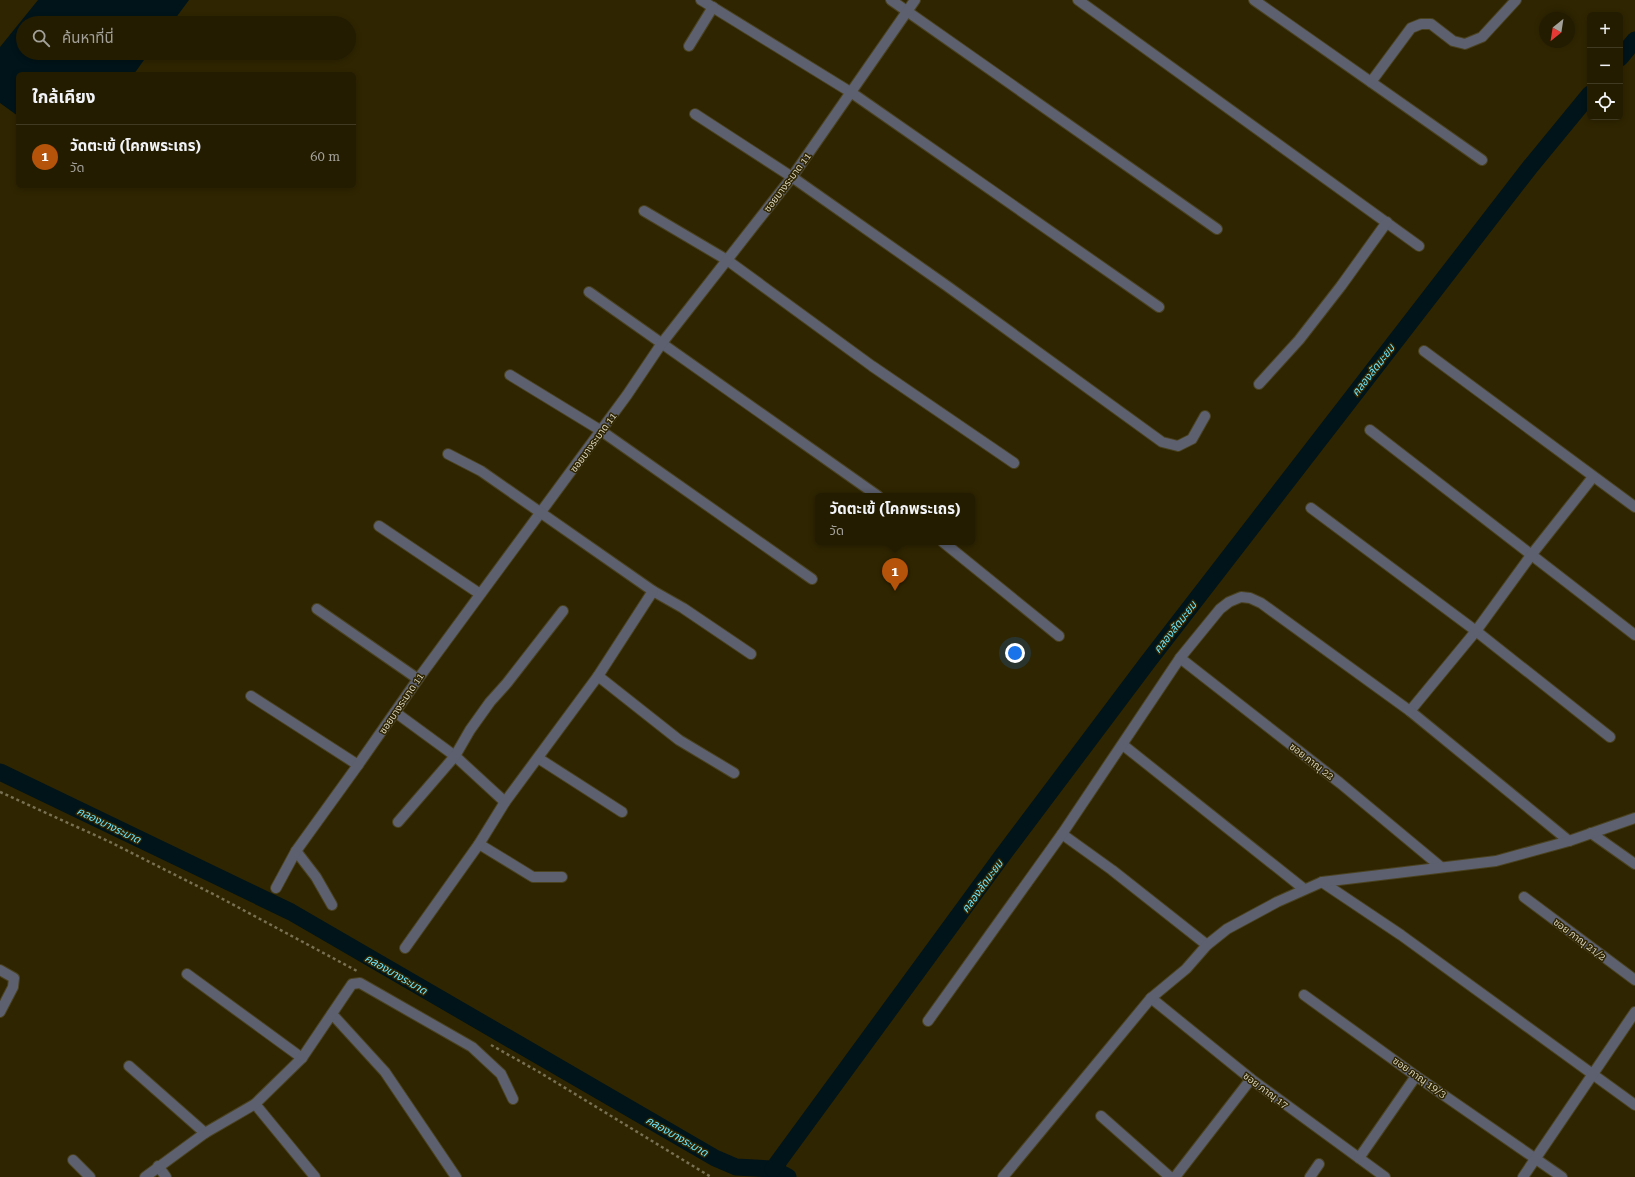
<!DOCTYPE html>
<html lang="th">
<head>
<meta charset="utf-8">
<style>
  :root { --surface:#231c00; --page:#2f290f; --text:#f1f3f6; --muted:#a3a199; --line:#403a22; --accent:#b45309 }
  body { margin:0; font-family:"Roboto Serif","Noto Sans Thai",serif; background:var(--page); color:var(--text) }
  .controls { position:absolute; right:12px; top:12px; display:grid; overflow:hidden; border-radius:6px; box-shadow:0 2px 6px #0003 }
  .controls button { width:36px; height:36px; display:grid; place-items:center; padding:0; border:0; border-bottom:1px solid var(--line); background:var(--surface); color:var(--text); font:20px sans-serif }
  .compass { position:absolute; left:1539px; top:12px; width:36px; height:36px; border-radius:50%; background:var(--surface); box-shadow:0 2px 6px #0003; rotate:210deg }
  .you { position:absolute; left:1015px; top:653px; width:14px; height:14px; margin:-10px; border:3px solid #fff; border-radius:50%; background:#1a73e8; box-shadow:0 0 0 6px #1a73e833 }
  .badge { display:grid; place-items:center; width:26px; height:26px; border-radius:50%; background:var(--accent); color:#fff; font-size:13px; font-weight:700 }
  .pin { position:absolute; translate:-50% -33px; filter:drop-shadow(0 1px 2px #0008) }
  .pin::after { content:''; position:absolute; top:21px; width:14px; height:12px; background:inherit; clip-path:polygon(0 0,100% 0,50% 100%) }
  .popup { position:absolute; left:815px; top:493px; width:160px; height:52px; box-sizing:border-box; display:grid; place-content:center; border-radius:6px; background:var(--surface); filter:drop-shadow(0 1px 3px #0005); font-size:13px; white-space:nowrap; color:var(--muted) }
  .popup b { font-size:15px; color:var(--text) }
  .popup::after { content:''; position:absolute; left:50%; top:100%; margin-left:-8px; border:8px solid transparent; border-top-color:var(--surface) }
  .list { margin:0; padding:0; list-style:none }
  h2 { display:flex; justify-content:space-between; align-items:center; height:52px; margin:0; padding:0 16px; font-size:17px }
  h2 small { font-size:13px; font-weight:400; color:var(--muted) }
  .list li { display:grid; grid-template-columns:26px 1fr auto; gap:12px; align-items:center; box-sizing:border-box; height:64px; padding:0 16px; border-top:1px solid var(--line) }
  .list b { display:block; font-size:15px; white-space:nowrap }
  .list p { margin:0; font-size:13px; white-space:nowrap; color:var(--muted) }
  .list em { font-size:13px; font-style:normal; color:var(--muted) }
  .icon { flex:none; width:22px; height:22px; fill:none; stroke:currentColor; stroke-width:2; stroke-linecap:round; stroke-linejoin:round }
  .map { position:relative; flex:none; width:1635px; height:1177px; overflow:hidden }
  .search { position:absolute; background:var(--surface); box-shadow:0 2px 6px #0003; left:16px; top:16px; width:340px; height:44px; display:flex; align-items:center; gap:10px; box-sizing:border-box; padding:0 14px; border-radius:22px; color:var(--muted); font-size:15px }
  .panel { position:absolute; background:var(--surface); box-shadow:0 2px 6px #0003; left:16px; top:72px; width:340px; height:116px; border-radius:6px }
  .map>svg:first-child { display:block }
</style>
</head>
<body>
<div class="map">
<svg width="1635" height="1177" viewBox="0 0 1635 1177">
  <rect width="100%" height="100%" fill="#2f2500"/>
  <path fill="#001419" d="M38,0H189L172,23H23V53H149L134,74H18V116L0,103V47Z"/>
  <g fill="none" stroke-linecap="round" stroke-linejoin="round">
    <g stroke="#001419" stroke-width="17">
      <path d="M1620,58L1635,40"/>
      <path d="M0,772L291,912L715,1158L736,1167L773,1169L788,1177"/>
      <path d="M773,1169L1002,856L1147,663L1530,167L1590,94"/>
    </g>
    <g stroke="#4a411f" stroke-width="12">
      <g id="street">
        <path d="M701,0L852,93L1159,307"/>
        <path d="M891,0L1217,229"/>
        <path d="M1078,0L1419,246"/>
        <path d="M1254,0L1482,160"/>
        <path d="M689,46L713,7"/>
        <path d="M1371,82L1411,28L1421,24H1431L1453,41L1465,44L1482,37L1516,0"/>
        <path d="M695,114L792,177L947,286L1162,442L1178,446L1192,439L1205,416"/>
        <path d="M644,211L727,260L872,366L1014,463"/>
        <path d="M589,292L878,496"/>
        <path d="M1424,351L1635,507"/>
        <path d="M510,375L600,430L812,579"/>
        <path d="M1259,384L1299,340L1341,286L1387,222"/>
        <path d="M1370,430L1635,635"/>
        <path d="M1311,508L1476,631L1610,737"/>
        <path d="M379,526L480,594"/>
        <path d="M943,542L1059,636"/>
        <path d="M653,591L683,608L751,654"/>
        <path d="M317,609L418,679"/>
        <path d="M1180,658L1340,783L1441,867"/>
        <path d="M598,676L679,740L734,773"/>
        <path d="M251,696L358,765"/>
        <path d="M1410,711L1476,631L1532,554L1593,477"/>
        <path d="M395,712L455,756L505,802"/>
        <path d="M1123,745L1304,889"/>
        <path d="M538,758L622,812"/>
        <path d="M398,822L455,756L470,730L490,702L507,683L563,611"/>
        <path d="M1591,833L1635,864"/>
        <path d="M1062,834L1112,870L1207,945"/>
        <path d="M479,844L533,877H562"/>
        <path d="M296,851L316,877L332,905"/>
        <path d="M1322,882L1401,935L1635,1105"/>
        <path d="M276,888L296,851L358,765L418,679L627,395L662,343L792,177L915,0"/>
        <path d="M1524,897L1635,980"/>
        <path d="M405,948L479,844L505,802L598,676L653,591L481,471L448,454"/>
        <path d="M0,970L14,978L13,987L0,1012"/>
        <path d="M187,974L302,1058"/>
        <path d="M1304,995L1416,1076L1562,1177"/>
        <path d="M1151,998L1251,1079L1385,1177"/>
        <path d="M332,1014L385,1072L456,1177"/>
        <path d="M928,1021L1062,834L1180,658L1220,609L1229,602L1241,597L1250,598L1261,603L1410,711L1569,841"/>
        <path d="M129,1066L205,1133"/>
        <path d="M255,1104L315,1177"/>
        <path d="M1101,1116L1170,1177"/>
        <path d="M1359,1158L1416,1076"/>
        <path d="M73,1160L90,1177"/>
        <path d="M158,1166L166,1177"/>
        <path d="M145,1177L205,1133L255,1104L302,1058L352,984L360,983L472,1047L501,1074L513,1099"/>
        <path d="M1003,1177L1151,998L1186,969L1207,945L1227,929L1277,902L1322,882L1496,861L1569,841L1635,818"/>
        <path d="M1175,1177L1251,1079"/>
        <path d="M1310,1177L1319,1164"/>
        <path d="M1523,1177L1635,1012"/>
      </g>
    </g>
    <g stroke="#787052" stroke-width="2.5" stroke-dasharray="3 3" stroke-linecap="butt">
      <path d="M0,792L110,842L217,896L357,971"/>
      <path d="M491,1045L539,1072L711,1177"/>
    </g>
    <use href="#street" stroke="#5c606f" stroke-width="10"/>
  </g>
  <g text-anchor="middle" stroke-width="3" stroke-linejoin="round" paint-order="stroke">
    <g font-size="10" fill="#d8d3bf" stroke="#2f2500">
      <text transform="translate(787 182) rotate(-53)" y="4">ซอยบางระมาด 11</text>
      <text transform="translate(593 442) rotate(-54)" y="4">ซอยบางระมาด 11</text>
      <text transform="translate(401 703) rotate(-56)" y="4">ซอยบางระมาด 11</text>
      <text transform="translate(1312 761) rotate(38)" y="4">ซอย ภาณุ 22</text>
      <text transform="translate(1580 939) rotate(37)" y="4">ซอย ภาณุ 21/2</text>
      <text transform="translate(1420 1077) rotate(35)" y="4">ซอย ภาณุ 19/3</text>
      <text transform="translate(1266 1090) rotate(37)" y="4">ซอย ภาณุ 17</text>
    </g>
    <g font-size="11" font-style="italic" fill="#6be5fe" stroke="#2f2500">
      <text transform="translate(1373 370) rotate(-52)" y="4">คลองลัดมะยม</text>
      <text transform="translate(1175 627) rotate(-52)" y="4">คลองลัดมะยม</text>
      <text transform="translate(109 825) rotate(26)" y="4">คลองบางระมาด</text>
      <text transform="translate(982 886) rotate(-54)" y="4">คลองลัดมะยม</text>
      <text transform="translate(396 974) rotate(30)" y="4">คลองบางระมาด</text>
      <text transform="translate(677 1136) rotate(30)" y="4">คลองบางระมาด</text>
    </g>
  </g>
</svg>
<div class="controls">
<button>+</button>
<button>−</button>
<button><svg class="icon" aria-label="locate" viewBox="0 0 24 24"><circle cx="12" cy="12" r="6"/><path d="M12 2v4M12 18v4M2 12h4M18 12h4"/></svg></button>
</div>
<svg class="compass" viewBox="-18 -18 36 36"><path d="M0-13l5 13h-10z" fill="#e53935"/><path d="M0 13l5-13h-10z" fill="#a3a199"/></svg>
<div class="you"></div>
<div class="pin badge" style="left:895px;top:591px">1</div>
<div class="popup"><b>วัดตะเข้ (โคกพระเถร)</b>วัด</div>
<div class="search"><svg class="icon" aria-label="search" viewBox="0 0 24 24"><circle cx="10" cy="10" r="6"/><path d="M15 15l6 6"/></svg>ค้นหาที่นี่</div>
<section class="panel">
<h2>ใกล้เคียง<small></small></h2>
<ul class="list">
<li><span class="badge">1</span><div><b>วัดตะเข้ (โคกพระเถร)</b><p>วัด</p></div><em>60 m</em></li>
</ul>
</section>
</div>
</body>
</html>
